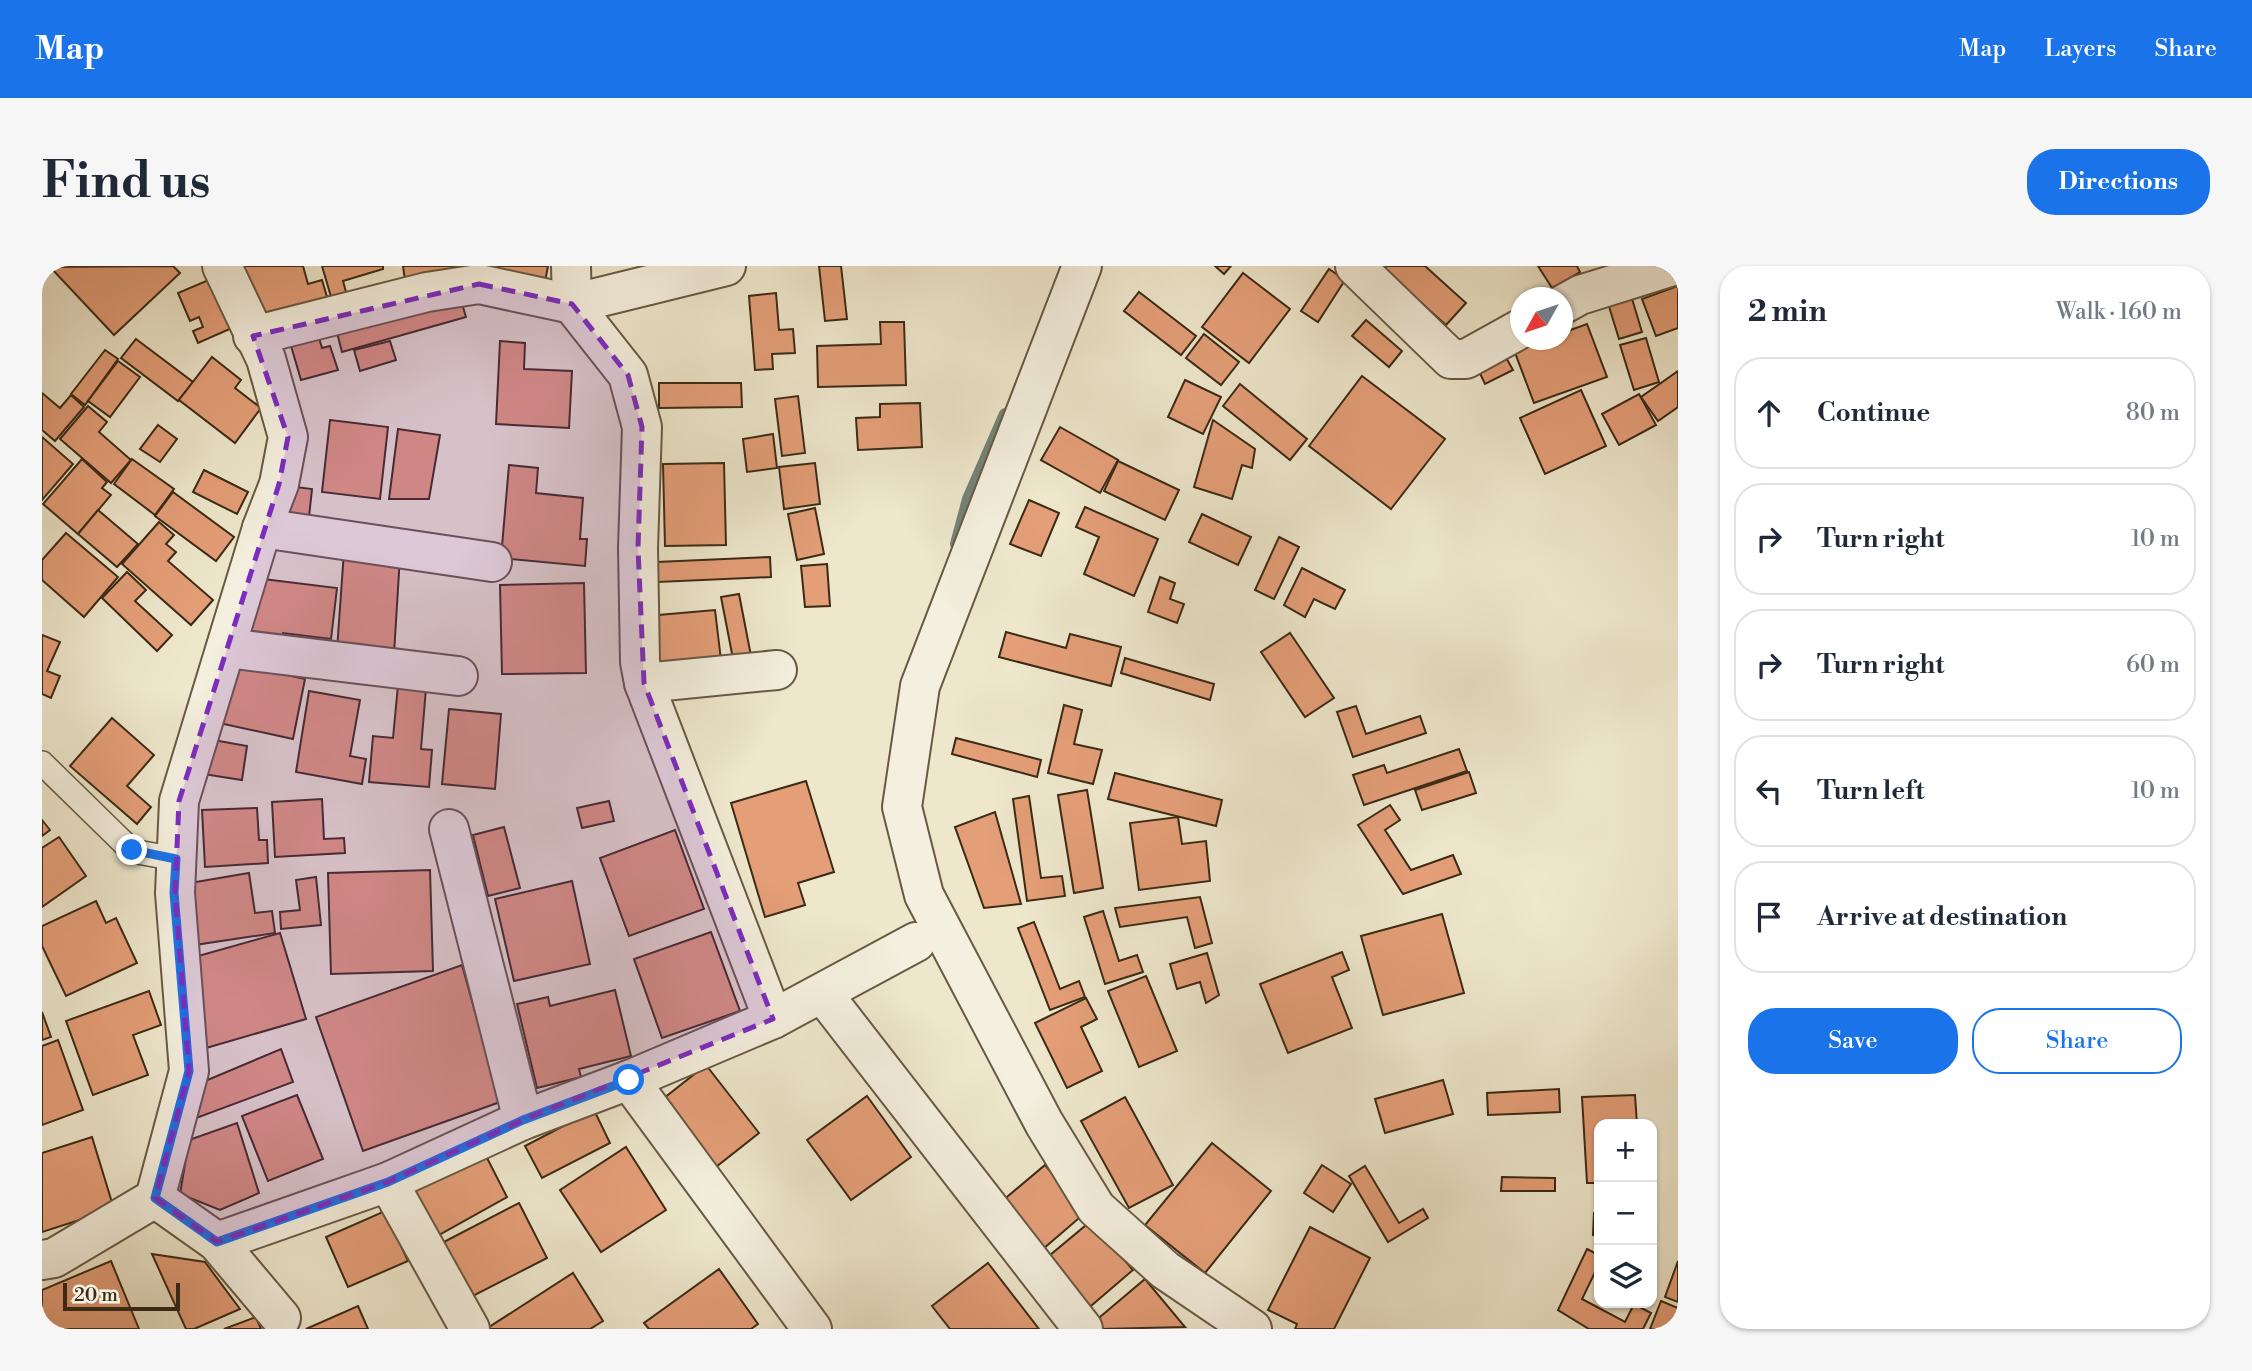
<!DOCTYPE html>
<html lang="en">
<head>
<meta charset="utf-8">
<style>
  :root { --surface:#fff; --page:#f6f6f7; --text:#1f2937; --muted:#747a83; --line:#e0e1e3; --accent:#1a73e8 }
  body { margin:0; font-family:"Libre Bodoni",serif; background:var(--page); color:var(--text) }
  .controls { position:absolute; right:21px; bottom:21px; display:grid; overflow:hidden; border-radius:14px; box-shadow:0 2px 5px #0004 }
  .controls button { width:63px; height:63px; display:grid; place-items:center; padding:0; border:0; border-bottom:2px solid var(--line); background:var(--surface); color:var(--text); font:35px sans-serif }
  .compass { position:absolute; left:1468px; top:21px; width:63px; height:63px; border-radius:50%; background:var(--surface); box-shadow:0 2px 5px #0004; rotate:230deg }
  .scale { position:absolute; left:21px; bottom:18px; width:117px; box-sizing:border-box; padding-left:7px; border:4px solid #3b2a15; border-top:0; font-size:19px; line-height:24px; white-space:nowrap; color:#3b2a15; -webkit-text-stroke:5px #f4efde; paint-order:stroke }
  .stop { position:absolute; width:21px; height:21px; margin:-16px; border:5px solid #1a73e8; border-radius:50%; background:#fff }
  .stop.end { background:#1a73e8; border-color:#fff; box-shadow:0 2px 7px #0008 }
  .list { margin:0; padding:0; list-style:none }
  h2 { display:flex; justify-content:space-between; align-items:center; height:91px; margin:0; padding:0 28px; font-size:30px }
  h2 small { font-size:23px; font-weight:400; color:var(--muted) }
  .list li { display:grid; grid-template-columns:46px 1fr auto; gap:21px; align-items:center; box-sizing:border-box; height:112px; margin:0 14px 14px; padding:0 14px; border:2px solid var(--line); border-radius:28px }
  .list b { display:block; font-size:26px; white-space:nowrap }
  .list em { font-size:23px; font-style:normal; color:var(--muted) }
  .actions { display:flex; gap:14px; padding:21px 28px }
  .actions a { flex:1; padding:16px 0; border:2px solid var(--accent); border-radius:28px; text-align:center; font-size:24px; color:var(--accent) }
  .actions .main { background:var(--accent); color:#fff }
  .icon { flex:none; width:38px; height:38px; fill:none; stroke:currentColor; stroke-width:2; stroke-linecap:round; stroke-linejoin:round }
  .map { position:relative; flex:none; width:1636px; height:1063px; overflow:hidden; border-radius:28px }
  header { display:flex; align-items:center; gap:42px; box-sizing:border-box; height:98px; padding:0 35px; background:var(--accent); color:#fff }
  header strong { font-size:33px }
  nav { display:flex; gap:38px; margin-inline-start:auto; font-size:24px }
  .intro { display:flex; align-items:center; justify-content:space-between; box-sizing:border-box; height:168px; padding:0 42px }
  h1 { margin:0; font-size:49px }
  .button { padding:18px 32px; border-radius:28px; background:var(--accent); color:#fff; font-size:24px; font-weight:700 }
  main { display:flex; gap:42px; padding:0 42px }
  aside { flex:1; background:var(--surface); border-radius:28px; box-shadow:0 2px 5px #0004 }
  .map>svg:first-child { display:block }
</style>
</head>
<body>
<header>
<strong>Map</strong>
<nav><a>Map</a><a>Layers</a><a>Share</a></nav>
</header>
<div class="intro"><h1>Find us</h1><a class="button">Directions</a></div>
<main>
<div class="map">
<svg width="1636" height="1063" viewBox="0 0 1636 1063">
  <rect width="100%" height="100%" fill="#eee7cc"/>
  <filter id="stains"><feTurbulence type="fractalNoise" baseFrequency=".00286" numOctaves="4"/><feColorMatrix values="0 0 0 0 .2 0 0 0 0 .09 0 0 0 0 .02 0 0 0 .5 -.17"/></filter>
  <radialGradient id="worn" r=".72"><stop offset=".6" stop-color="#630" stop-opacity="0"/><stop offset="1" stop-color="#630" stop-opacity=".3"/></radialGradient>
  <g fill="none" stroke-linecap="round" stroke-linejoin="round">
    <path stroke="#738378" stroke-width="12" d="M914,278L926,233L963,148"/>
  </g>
  <g fill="#e49e78" stroke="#3b2a15" stroke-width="2">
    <path d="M131,0L138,7L72,69L8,1Z"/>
    <path d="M196,0H261L266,18L280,14L288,41L214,63Z"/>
    <path d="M280,0H341V3L301,15L307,37L292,41Z"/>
    <path d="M361,0H415L417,14L364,22Z"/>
    <path d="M439,0H506L501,26Z"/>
    <path d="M777,0H799L805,53L783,55Z"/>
    <path d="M1173,0H1189L1182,8Z"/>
    <path d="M1338,0H1383L1424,37L1404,59Z"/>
    <path d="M1496,0H1535L1538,6L1510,22Z"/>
    <path d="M1287,3L1303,14L1276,56L1259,45Z"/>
    <path d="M1201,7L1248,43L1207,97L1160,61Z"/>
    <path d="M169,13L190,62L156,77L151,65L161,61L157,51L148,55L136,27Z"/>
    <path d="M1636,20V62L1614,70L1600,33Z"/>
    <path d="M416,24L424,51L300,86L293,59Z"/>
    <path d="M1097,26L1154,70L1139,89L1082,45Z"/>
    <path d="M1588,26L1600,66L1577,73L1565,34Z"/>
    <path d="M734,27L737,64L751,63L753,87L730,88L731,103L713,104L707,30Z"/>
    <path d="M1324,54L1360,85L1347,101L1310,70Z"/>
    <path d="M838,56H862L864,119L776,121L775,80L839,78Z"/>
    <path d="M1545,58L1565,111L1492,137L1472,84L1502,74H1520V67Z"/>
    <path d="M275,65L280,82L288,80L296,104L259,114L247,73Z"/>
    <path d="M1162,68L1197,96L1179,119L1144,92Z"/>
    <path d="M1604,72L1617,116L1592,124L1578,79Z"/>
    <path d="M94,73L151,116L136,135L79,92Z"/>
    <path d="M348,75L354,94L318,105L312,84Z"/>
    <path d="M458,75L483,77L482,103L530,105L527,162L454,158Z"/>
    <path d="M63,84L76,93L43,139L29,128Z"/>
    <path d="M1461,86L1471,104L1443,118L1434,99Z"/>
    <path d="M170,91L199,114L193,122L219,142L193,177L137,134Z"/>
    <path d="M76,95L98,111L68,151L46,135Z"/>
    <path d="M1636,105V141L1616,155L1599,131Z"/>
    <path d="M1320,110L1403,173L1349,243L1267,180Z"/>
    <path d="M1143,114L1179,131L1161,168L1126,151Z"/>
    <path d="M617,117H699L700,141L617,142Z"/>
    <path d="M1198,118L1265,173L1248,194L1181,140Z"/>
    <path d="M1539,124L1564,180L1503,208L1478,152Z"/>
    <path d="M0,127L18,142L29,129L42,141L13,175L0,164Z"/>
    <path d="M1597,128L1614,159L1577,179L1560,148Z"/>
    <path d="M756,130L763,187L740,190L733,133Z"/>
    <path d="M878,137L880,181L816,184L814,152L838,151V138Z"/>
    <path d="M46,140L65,156L57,166L89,194L69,217L18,173Z"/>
    <path d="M288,154L346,161L338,233L280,226Z"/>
    <path d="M1171,154L1213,183L1210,202L1200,199L1190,233L1152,221Z"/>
    <path d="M116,159L135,173L118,196L98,183Z"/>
    <path d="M1018,161L1076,194L1058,227L999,194Z"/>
    <path d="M356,163L398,169L387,233H347Z"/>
    <path d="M731,168L735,202L705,206L701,173Z"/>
    <path d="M0,171L31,198L0,234Z"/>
    <path d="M40,193L65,216L60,222L69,229L36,268L1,238Z"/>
    <path d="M90,193L132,223L113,249L72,218Z"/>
    <path d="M1076,195L1137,224L1123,254L1062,225Z"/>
    <path d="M682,197L684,279L623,280L621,198Z"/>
    <path d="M773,197L778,238L742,243L737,201Z"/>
    <path d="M467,199L496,202L494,227L541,232L538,273H545L543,300L459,292Z"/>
    <path d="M162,204L206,226L195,248L151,226Z"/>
    <path d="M238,219L270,223L267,251L234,248Z"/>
    <path d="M131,226L192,271L174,295L113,250Z"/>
    <path d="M987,234L1017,247L999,290L968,278Z"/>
    <path d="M1043,241L1116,273L1092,330L1042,308L1057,271L1034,261Z"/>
    <path d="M773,242L782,288L755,294L746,248Z"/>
    <path d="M56,244L96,278L75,301L36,268Z"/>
    <path d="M1160,248L1209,271L1196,299L1147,276Z"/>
    <path d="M117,256L132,269L124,278L134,286L126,295L171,334L149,359L80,298Z"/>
    <path d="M24,267L76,311L42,351L0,314V294Z"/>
    <path d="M1237,271L1257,281L1232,333L1213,324Z"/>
    <path d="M302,285L358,290L352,388L295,384Z"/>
    <path d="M728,291L729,311L616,316L615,296Z"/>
    <path d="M785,298L788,340L763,341L759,300Z"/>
    <path d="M1260,302L1303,324L1293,343L1272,333L1263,351L1242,339Z"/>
    <path d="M85,306L104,324L93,335L130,369L115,385L60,332Z"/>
    <path d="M1118,311L1133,317L1128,333L1142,338L1135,357L1106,346Z"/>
    <path d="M213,312L295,322L289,373L241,367L240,377L206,374Z"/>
    <path d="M542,317L544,407L460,408L458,319Z"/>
    <path d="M697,328L710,395L692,398L679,331Z"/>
    <path d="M673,344L679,394L610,400L605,350Z"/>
    <path d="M964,366L1024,382L1028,368L1079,381L1069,420L957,391Z"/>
    <path d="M1248,367L1292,432L1263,451L1219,386Z"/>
    <path d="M0,369L18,376L5,405L18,410L9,432L0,428Z"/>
    <path d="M1083,392L1172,418L1168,434L1079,407Z"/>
    <path d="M190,397L263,413L251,473L177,457Z"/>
    <path d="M356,419L384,422L379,483L390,484L387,521L327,516L331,470L351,472Z"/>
    <path d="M267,425L318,434L308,490L324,493L320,518L254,506Z"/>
    <path d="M1022,439L1040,444L1032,478L1060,484L1051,518L1006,507Z"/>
    <path d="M1314,440L1324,468L1378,450L1384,467L1311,491L1295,446Z"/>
    <path d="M407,443L459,448L453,523L400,518Z"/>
    <path d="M70,452L112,489L85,520L109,541L95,558L28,500Z"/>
    <path d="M914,472L999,494L995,511L910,488Z"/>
    <path d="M166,473L205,480L200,514L161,508Z"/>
    <path d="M1417,483L1425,505L1322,539L1311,509L1342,499L1345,507Z"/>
    <path d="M1427,506L1434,527L1380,544L1373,524Z"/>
    <path d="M1073,507L1180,534L1174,560L1066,533Z"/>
    <path d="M764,515L792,606L756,617L763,639L723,651L689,537Z"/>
    <path d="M1045,524L1061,622L1032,627L1016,529Z"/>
    <path d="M987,530L999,612L1020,610L1023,630L985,635L971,533Z"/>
    <path d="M280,533L282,573L302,572L303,587L233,591L230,536Z"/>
    <path d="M567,535L572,555L540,562L535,542Z"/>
    <path d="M1348,539L1358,554L1343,564L1369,604L1411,589L1419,608L1361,628L1316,559Z"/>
    <path d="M215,542L217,574H225L226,597L163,601L160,544Z"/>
    <path d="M953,546L979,638L942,642L913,561Z"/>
    <path d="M1136,551L1140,578L1164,575L1168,615L1097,624L1088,557Z"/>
    <path d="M0,554L8,564L0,570Z"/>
    <path d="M462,561L478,622L446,630L431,569Z"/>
    <path d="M633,564L662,643L587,670L558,592Z"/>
    <path d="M17,571L44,610L0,641V582Z"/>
    <path d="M388,604L391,705L289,708L286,607Z"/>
    <path d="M207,607L213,647L230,645L233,667L146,680L136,619Z"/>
    <path d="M274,611L279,659L239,663L238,646L258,644L254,614Z"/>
    <path d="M530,615L548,698L472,715L453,633Z"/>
    <path d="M1158,631L1170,677L1153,682L1145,651L1078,661L1073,642Z"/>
    <path d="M54,635L64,657L74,652L95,697L24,730L0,680V660Z"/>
    <path d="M1061,645L1077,695L1095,689L1101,706L1063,718L1042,651Z"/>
    <path d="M1400,648L1422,727L1341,749L1319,670Z"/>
    <path d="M992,656L1018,723L1037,715L1043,731L1008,744L976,662Z"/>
    <path d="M669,666L698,745L620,772L592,693Z"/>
    <path d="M238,667L264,753L154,785L142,694Z"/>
    <path d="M1300,686L1307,704L1290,711L1310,762L1246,787L1218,718Z"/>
    <path d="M1165,687L1177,729L1164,737L1158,716L1135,723L1128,698Z"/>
    <path d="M420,699L458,836L321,885L274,751Z"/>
    <path d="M1104,710L1135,785L1097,801L1066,725Z"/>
    <path d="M573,724L589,790L537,803L539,811L495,822L475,738L506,731L508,740Z"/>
    <path d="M107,725L119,759L91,769L106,809L51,829L24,755Z"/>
    <path d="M1044,732L1055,753L1039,761L1060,805L1025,822L993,757Z"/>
    <path d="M0,746L9,771L0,774Z"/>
    <path d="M16,774L41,844L0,859V780Z"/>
    <path d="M239,783L251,816L149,854L156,818Z"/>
    <path d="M664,799L717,867L665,908L612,840Z"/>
    <path d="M1401,814L1411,848L1343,867L1333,833Z"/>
    <path d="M1517,823L1518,846L1446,849L1445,827Z"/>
    <path d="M255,829L281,893L226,915L200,850Z"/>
    <path d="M1593,829L1595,858H1557V917H1545L1540,831Z"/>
    <path d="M825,830L869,891L809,934L765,874Z"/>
    <path d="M1083,831L1131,919L1087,942L1039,855Z"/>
    <path d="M552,844L568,877L500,912L483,880Z"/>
    <path d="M195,857L217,927L178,944L138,928L147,874Z"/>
    <path d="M50,871L72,943L0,966V887Z"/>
    <path d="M1170,877L1229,925L1163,1007L1103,959Z"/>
    <path d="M584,881L624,944L559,986L518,924Z"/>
    <path d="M443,888L465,931L395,970L372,924Z"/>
    <path d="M1003,899L1043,947L994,989L953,941Z"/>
    <path d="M1280,899L1309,918L1291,946L1262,927Z"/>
    <path d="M1323,900L1357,957L1381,943L1386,952L1346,976L1307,910Z"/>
    <path d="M1460,911L1513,912V925H1459Z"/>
    <path d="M477,937L505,992L427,1032L398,978Z"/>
    <path d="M343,945L366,995L306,1021L284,971Z"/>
    <path d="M1552,947H1557V969H1551Z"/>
    <path d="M1049,955L1091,1004L1043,1045L1001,995Z"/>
    <path d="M1268,961L1328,992L1292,1063H1253L1255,1058L1226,1044Z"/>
    <path d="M1545,983L1557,989V998L1540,1033L1583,1056L1592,1038L1609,1047L1601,1063H1547L1516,1044Z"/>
    <path d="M110,988L163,996L198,1043L152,1063H144Z"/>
    <path d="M69,995L97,1063H0V1024Z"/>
    <path d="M1636,995V1036L1623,1031Z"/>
    <path d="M946,997L997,1063H908L890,1040Z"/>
    <path d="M677,1003L716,1058L709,1063H607L602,1057Z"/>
    <path d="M531,1007L561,1055L548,1063H444Z"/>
    <path d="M1103,1013L1143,1061L1058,1063L1052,1056Z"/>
    <path d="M1619,1035L1636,1042V1063H1608Z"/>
    <path d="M316,1040L326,1063H264Z"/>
    <path d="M214,1051L219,1063H182Z"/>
  </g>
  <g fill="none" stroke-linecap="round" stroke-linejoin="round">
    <g stroke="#685943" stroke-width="26">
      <path id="lane" d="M0,497L90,585L134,593"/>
    </g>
    <g stroke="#685943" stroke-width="42">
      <g id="street">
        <path d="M529,0L530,38L586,109L600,161L596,282L598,396L602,417L731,753"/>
        <path d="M1040,0L878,420L860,541L882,629L1002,857L1054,942L1123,1004L1210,1063"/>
        <path d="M1313,0L1409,93H1424L1478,63"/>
        <path d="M1520,39L1538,29L1631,0"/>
        <path d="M211,70L385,26L437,18L530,38L684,0"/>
        <path d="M220,262L450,296"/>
        <path d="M185,382L416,410"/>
        <path d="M602,417L735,404"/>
        <path d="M407,563L481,854"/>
        <path d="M781,728L1041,1063"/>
        <path d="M587,814L770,1063"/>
        <path d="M346,916L428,1063"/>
        <path d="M113,932L175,976L239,1052"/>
        <path d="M175,976L346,916L481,854L587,814L731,753L874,676"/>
        <path d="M0,994L12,992L113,932L147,805L133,627L137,535L220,262L237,218L246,171L224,93L180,0"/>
      </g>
    </g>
    <use href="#lane" stroke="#f4efde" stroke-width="23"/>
    <use href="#street" stroke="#f4efde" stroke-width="38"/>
  </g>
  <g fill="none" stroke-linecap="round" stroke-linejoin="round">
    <path stroke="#1a73e8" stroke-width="9" d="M90,584L134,593L132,627L147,805L113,932L175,976L346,916L481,854L587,814"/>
  </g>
  <path fill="#7b2cbf" fill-opacity="0.2" stroke="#7b2cbf" stroke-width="5" stroke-dasharray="14 9" stroke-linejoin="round" d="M437,18L530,38L586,109L600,161L596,282L602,417L731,753L481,854L346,916L175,976L113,932L147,805L133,627L137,535L237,218L246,171L211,70Z"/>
  <rect width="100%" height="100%" filter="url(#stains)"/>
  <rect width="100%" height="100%" fill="url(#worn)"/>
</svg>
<div class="controls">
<button>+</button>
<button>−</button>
<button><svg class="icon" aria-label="layers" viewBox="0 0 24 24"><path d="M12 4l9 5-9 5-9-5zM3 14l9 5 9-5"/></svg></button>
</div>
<svg class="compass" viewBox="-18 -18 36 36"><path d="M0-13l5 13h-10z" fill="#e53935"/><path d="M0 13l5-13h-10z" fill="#747a83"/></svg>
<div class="scale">20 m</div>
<div class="stop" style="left:587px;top:814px"></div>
<div class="stop end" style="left:90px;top:584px"></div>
</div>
<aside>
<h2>2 min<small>Walk · 160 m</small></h2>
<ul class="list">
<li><svg class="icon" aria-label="ahead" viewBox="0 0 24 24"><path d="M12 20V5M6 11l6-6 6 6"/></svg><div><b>Continue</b></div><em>80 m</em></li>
<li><svg class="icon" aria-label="right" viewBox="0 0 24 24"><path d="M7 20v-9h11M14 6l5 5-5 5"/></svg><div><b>Turn right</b></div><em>10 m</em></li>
<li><svg class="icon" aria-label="right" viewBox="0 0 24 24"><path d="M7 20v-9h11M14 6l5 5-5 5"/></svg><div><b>Turn right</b></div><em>60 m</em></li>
<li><svg class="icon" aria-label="left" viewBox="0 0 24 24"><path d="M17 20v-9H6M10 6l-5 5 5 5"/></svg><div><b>Turn left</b></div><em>10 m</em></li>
<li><svg class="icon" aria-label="arrive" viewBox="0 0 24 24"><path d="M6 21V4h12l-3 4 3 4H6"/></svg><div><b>Arrive at destination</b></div></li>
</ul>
<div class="actions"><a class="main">Save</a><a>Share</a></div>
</aside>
</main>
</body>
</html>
